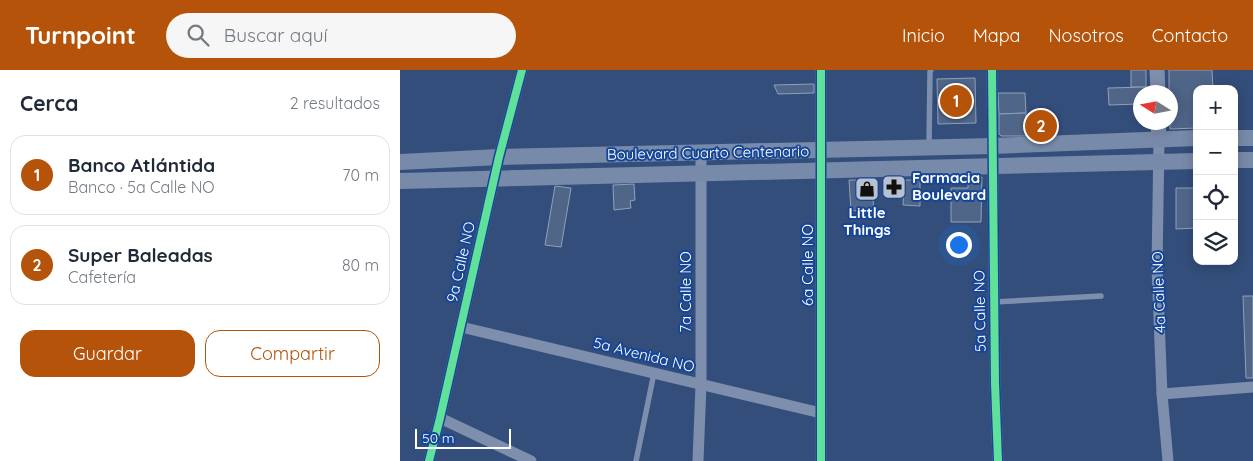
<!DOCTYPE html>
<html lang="es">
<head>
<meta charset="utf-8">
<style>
  :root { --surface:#fff; --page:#f6f6f7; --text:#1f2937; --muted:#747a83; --line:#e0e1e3; --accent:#b45309 }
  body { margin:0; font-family:Quicksand,sans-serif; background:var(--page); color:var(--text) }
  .controls { position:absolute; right:15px; top:15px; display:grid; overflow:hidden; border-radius:10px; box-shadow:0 2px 12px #0003 }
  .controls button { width:45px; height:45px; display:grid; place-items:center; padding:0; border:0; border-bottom:1px solid var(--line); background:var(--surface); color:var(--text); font:25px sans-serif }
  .compass { position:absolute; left:733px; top:15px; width:45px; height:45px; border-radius:50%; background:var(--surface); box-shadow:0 2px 12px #0003; rotate:281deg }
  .scale { position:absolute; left:15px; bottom:12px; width:96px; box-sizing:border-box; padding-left:5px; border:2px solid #fff; border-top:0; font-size:14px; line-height:18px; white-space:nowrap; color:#fff; -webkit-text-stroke:4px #164697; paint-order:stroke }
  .you { position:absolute; left:558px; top:174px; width:18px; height:18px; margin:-12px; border:4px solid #fff; border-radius:50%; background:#1a73e8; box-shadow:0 0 0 8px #1a73e833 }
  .badge { display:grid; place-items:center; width:32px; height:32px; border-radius:50%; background:var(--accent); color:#fff; font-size:16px; font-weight:700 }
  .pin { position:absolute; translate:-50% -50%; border:2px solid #fff; box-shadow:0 1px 5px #0006 }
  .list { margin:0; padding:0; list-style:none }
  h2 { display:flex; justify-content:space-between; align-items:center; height:65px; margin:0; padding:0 20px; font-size:21px }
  h2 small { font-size:16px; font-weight:400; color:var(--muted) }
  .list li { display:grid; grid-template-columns:32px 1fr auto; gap:15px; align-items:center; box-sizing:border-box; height:80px; margin:0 10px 10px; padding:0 10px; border:1px solid var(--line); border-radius:15px }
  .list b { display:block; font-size:19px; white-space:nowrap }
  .list p { margin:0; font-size:16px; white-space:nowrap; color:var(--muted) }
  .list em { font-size:16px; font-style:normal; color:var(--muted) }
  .actions { display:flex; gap:10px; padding:15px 20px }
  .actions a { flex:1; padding:11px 0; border:1px solid var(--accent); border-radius:15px; text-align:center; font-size:18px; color:var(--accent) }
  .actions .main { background:var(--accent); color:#fff }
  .icon { flex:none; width:28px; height:28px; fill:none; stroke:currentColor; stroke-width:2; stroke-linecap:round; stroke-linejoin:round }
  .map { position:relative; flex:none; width:853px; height:391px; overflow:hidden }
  header { display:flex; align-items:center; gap:30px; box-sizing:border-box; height:70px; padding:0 25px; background:var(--accent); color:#fff }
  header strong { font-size:24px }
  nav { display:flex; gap:28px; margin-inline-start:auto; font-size:18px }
  .search { width:350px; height:45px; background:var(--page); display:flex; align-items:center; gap:12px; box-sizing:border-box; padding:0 18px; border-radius:28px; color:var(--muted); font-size:19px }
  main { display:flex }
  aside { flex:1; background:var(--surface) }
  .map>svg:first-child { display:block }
</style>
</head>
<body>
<header>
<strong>Turnpoint</strong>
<div class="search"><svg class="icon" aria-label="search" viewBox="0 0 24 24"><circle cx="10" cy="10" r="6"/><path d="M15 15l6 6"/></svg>Buscar aquí</div>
<nav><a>Inicio</a><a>Mapa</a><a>Nosotros</a><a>Contacto</a></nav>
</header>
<main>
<aside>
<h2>Cerca<small>2 resultados</small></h2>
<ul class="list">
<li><span class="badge">1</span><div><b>Banco Atlántida</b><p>Banco · 5a Calle NO</p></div><em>70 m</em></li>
<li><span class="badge">2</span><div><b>Super Baleadas</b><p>Cafetería</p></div><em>80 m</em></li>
</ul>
<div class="actions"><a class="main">Guardar</a><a>Compartir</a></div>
</aside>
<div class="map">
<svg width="853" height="391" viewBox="0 0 853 391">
  <rect width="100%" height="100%" fill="#334e7a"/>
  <g fill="#506689" stroke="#91a0ba">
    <rect x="731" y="0" width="15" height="17"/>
    <path d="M769,0H812L813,19H797V58L770,59V22H769Z"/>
    <path d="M575,8L576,53L538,54L537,9Z"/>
    <path d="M414,14V23L378,24L374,15Z"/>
    <path d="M746,17V22H740V34L709,35L708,18Z"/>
    <path d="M598,23H625L626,43L599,44Z"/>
    <path d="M626,43V66H601L599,64V44Z"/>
    <path d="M568,107H582L581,152H551V118H568Z"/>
    <path d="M472,109L473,128L462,129L461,110Z"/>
    <path d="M449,110H461L462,129L473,128L474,146L462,147V140L451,141Z"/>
    <rect x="489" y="110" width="9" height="15"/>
    <path d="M498,110H504L503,125H498Z"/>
    <path d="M504,110H520V136L503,135Z"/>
    <path d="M234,114L235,130L230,131L231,138L214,140L213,115Z"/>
    <path d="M155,116L171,118L161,177L145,175Z"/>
    <path d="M776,118H797V158L776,159Z"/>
    <path d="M843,226H853V308H846Z"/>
  </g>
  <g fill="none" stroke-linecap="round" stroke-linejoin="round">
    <g stroke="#7e8fad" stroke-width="5.5">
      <path d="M529,75L530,2L531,0"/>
      <path d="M594,232L701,226"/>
      <path d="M236,391L254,303"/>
    </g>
    <g stroke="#7e8fad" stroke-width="11">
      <path d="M421,0V391"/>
      <path d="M592,0L595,313L598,391"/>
      <path d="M759,69L757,197L762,324L768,391"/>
      <path d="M61,257L421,343"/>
      <path d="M762,324L853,317"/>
      <path d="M40,348L131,391"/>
      <path d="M29,391L40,348L99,87L122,0"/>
      <path d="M298,391L301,315V83"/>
    </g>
    <g stroke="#7e8fad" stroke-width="15">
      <path d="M757,0L758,22"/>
      <path d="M758,52L759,69"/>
    </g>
    <g stroke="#788aa9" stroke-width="16">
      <path d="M834,68H853"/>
      <path d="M834,90H853"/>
      <path d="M0,92L99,87L593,76L797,68"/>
      <path d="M0,111L797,91"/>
    </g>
    <g stroke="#164697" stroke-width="11">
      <g id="cycleway">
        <path d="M421,0V391"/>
        <path d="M592,0L595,313L598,391"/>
        <path d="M29,391L40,348L99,87L122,0"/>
      </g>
    </g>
    <use href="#cycleway" stroke="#60e19b" stroke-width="8"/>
  </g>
  <defs>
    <g id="pharmacy-square" transform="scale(1.25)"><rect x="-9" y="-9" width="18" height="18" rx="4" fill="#b8c1d0" stroke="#164697"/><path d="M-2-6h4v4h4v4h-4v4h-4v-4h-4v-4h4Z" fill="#111"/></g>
    <g id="shop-square" transform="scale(1.25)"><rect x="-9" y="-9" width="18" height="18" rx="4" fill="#b8c1d0" stroke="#164697"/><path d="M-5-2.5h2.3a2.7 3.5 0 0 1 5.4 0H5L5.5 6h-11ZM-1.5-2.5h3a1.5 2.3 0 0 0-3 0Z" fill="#111"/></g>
  </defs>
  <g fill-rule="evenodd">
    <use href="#pharmacy-square" x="494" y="117"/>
    <use href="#shop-square" x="467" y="119"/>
  </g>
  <g text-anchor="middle" stroke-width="4" stroke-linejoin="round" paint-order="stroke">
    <g font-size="15" fill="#fff" stroke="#164697">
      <text transform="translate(308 83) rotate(-1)" y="5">Boulevard Cuarto Centenario</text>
      <text transform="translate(61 192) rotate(-77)" y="5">9a Calle NO</text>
      <text transform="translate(408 195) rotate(-90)" y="5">6a Calle NO</text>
      <text transform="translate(286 222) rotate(-90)" y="5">7a Calle NO</text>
      <text transform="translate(759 222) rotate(-92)" y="5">4a Calle NO</text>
      <text transform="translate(580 241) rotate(-91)" y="5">5a Calle NO</text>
      <text transform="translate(244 285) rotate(14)" y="5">5a Avenida NO</text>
    </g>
    <g font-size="15" font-weight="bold" fill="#fff" stroke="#164697" text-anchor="start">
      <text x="512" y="113">Farmacia<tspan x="512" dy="17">Boulevard</tspan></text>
      <text x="467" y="148" text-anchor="middle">Little<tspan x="467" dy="17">Things</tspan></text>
    </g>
  </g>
</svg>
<div class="controls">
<button>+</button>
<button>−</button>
<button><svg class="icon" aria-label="locate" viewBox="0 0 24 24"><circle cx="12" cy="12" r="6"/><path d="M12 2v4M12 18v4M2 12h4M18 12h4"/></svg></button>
<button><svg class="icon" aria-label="layers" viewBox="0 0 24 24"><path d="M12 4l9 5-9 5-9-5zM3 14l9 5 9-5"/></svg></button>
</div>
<svg class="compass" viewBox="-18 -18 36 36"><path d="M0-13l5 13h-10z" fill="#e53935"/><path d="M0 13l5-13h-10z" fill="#747a83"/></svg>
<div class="scale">50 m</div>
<div class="you"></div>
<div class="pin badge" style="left:556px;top:31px">1</div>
<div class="pin badge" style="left:641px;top:56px">2</div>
</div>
</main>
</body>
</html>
